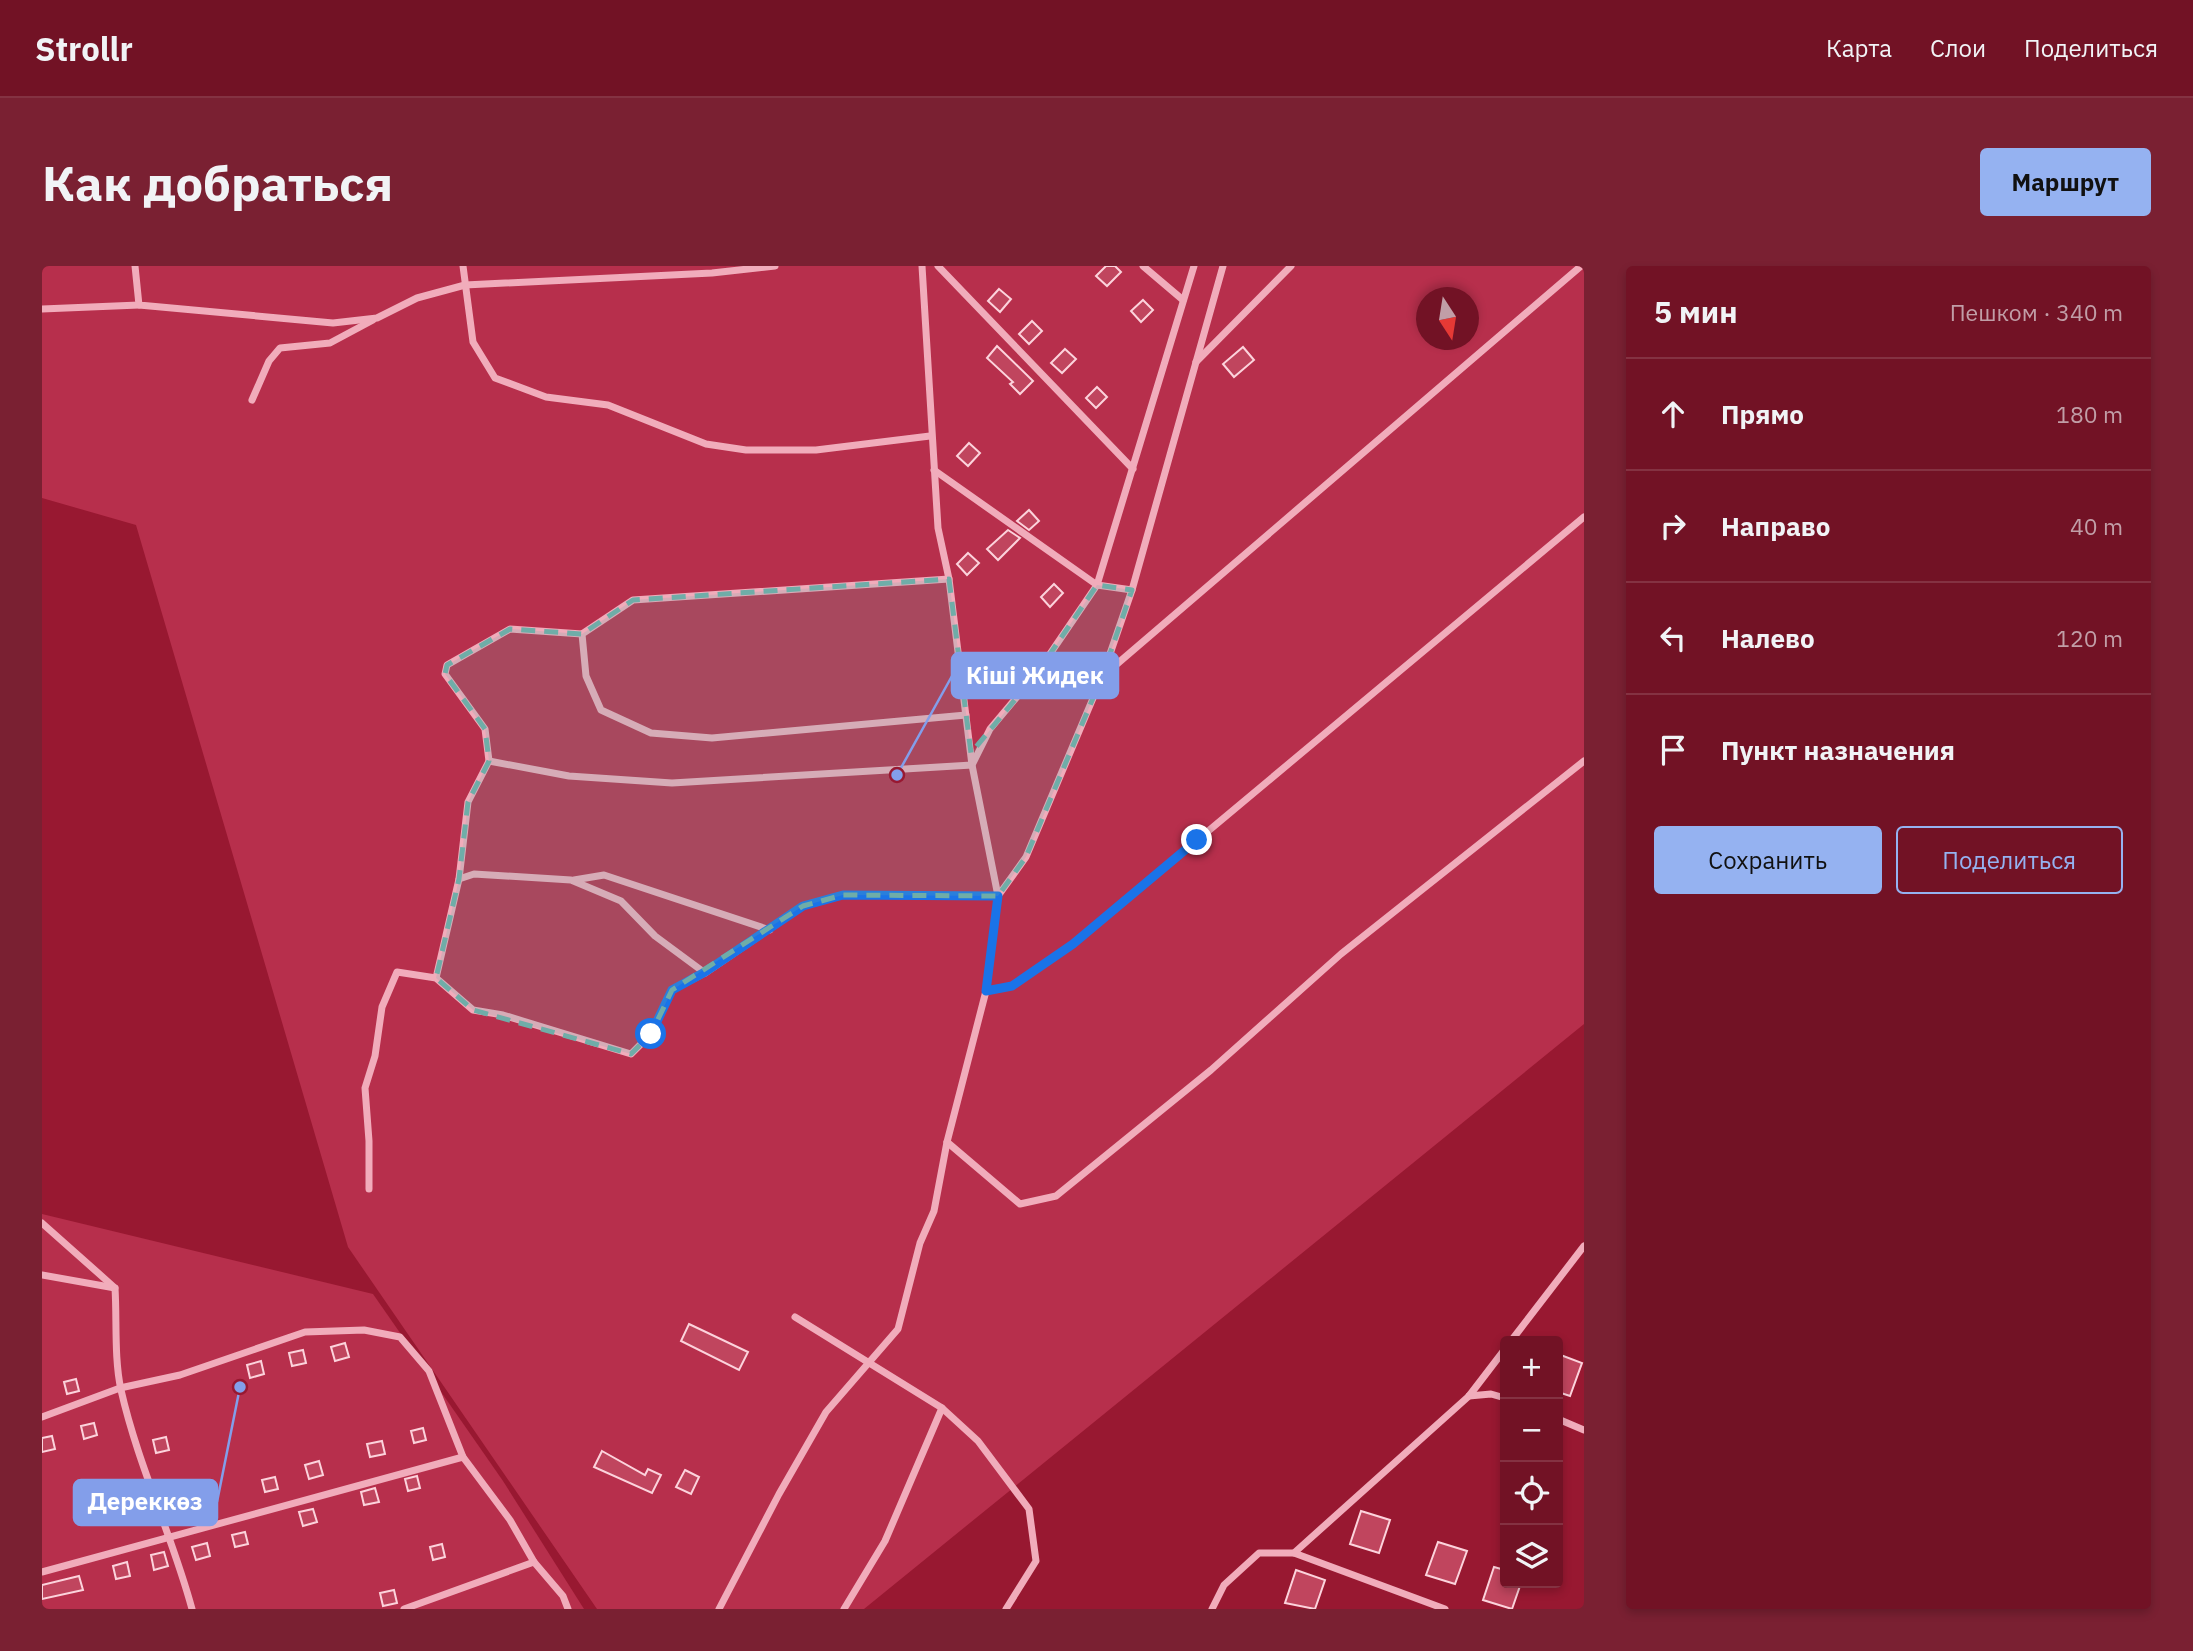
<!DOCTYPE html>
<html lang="ru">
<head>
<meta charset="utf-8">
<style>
  :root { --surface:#721225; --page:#7a2032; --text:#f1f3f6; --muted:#c19ea7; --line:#843242; --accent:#95b2f1 }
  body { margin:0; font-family:"IBM Plex Sans",sans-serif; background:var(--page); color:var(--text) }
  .controls { position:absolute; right:21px; bottom:21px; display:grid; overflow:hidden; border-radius:7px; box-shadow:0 4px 10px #0003 }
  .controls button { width:63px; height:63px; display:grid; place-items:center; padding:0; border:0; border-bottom:2px solid var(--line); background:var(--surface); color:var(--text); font:35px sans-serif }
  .compass { position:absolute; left:1374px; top:21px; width:63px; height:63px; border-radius:50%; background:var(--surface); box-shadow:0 4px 10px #0003; rotate:168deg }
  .stop { position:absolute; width:21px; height:21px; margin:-16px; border:5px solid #1a73e8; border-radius:50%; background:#fff }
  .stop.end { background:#1a73e8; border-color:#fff; box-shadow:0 2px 7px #0008 }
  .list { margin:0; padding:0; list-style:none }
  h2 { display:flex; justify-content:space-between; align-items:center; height:91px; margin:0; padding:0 28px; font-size:30px }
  h2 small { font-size:23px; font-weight:400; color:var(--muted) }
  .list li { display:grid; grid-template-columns:46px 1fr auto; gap:21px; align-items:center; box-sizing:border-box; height:112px; padding:0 28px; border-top:2px solid var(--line) }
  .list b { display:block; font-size:26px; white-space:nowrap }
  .list em { font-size:23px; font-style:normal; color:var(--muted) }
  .actions { display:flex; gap:14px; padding:21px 28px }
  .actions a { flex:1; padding:16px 0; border:2px solid var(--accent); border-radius:7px; text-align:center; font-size:24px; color:var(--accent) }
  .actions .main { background:var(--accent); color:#111 }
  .icon { flex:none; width:38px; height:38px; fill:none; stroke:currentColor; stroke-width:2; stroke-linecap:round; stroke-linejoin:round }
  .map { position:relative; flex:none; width:1542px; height:1343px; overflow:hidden; border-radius:7px }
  header { display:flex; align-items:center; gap:42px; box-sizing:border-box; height:98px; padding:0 35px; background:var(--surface); border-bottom:2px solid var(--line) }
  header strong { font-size:33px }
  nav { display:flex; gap:38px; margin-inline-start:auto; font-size:24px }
  .intro { display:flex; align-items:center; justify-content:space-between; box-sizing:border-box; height:168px; padding:0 42px }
  h1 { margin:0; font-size:49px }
  .button { padding:18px 32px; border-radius:7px; background:var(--accent); color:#111; font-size:24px; font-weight:700 }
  main { display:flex; gap:42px; padding:0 42px }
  aside { flex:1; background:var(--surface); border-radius:7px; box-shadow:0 4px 10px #0003 }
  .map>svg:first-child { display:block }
</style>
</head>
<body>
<header>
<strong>Strollr</strong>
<nav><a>Карта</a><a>Слои</a><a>Поделиться</a></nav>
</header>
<div class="intro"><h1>Как добраться</h1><a class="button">Маршрут</a></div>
<main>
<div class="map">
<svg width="1542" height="1343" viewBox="0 0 1542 1343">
  <rect width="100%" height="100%" fill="#981831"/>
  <g fill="#b72f4c" fill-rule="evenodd">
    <path d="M0,0H1542V758L822,1343H555L306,981L94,259L0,232ZM1384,32H1426V74H1384Z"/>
    <path d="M0,948L331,1028L461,1215L542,1343H0Z"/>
  </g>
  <g fill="#c0455e" stroke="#fcd3dc" stroke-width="2">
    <path d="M1064,0H1073L1079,6L1065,20L1054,10Z"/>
    <path d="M957,23L969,33L958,46L946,35Z"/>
    <path d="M1101,34L1111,44L1099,56L1089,45Z"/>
    <path d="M990,55L1000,65L987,78L977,68Z"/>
    <path d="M955,80L991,115L978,128L968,118L971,116L945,92Z"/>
    <path d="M1201,81L1212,94L1192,111L1181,98Z"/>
    <path d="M1023,83L1034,93L1020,107L1009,97Z"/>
    <path d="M1055,121L1065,131L1054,142L1044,132Z"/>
    <path d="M927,177L938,187L926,200L915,190Z"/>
    <path d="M987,244L997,255L987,264L975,255Z"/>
    <path d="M966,264L978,272L956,294L945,283Z"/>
    <path d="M926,287L937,297L925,309L915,298Z"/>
    <path d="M1012,318L1021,327L1008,341L999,331Z"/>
    <path d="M647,1058L706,1086L697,1104L639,1075Z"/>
    <path d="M303,1077L307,1091L293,1095L289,1081Z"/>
    <path d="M261,1084L264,1097L250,1100L247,1087Z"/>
    <path d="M1516,1088L1540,1097L1528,1130L1516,1126Z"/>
    <path d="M219,1095L222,1108L208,1112L205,1099Z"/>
    <path d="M34,1113L37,1125L25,1128L22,1116Z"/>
    <path d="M52,1157L55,1169L42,1173L39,1160Z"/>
    <path d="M381,1162L384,1174L372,1177L369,1165Z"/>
    <path d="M10,1170L13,1183L0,1186V1172Z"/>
    <path d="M124,1171L127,1184L114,1187L111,1174Z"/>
    <path d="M340,1175L343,1188L328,1191L325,1178Z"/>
    <path d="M560,1185L603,1209L606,1203L619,1209L610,1227L552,1201Z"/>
    <path d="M277,1195L281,1209L267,1213L263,1199Z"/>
    <path d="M643,1204L657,1211L649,1228L634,1221Z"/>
    <path d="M375,1210L378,1222L366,1225L363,1213Z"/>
    <path d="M233,1211L236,1223L223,1226L220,1214Z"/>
    <path d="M333,1222L337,1236L322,1239L319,1226Z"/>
    <path d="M271,1243L275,1256L261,1260L257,1246Z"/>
    <path d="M1319,1245L1348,1254L1337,1287L1308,1278Z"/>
    <path d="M203,1266L206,1278L193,1281L190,1269Z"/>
    <path d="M1396,1276L1425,1285L1413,1318L1384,1309Z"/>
    <path d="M165,1277L168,1290L154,1294L150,1281Z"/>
    <path d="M400,1278L403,1291L391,1294L388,1281Z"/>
    <path d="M122,1286L126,1300L112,1304L109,1289Z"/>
    <path d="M85,1296L88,1310L74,1313L71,1300Z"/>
    <path d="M1452,1301L1463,1304V1317H1479L1470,1343L1441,1334Z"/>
    <path d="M1254,1304L1283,1314L1273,1343L1243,1337Z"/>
    <path d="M37,1310L41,1324L0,1333V1319Z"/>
    <path d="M352,1324L355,1337L341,1340L338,1327Z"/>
  </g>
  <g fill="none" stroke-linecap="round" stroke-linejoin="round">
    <g stroke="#f1acbb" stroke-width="7">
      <path d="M93,0L97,39L291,57L335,52L375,32L423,19L670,7L733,0"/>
      <path d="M421,0L431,76L453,112L504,131L566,139L664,178L704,184H774L888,170"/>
      <path d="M896,0L1091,203"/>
      <path d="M1101,0L1141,34"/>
      <path d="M0,43L97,39"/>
      <path d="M1154,96L1249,0"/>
      <path d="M210,134L227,95L238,82L288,77L331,54"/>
      <path d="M892,204L1055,319L1090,324"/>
      <path d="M907,313L591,334L540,368L544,410L559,444L609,467L670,472L924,449"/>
      <path d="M1061,410L1539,0"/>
      <path d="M447,495L527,510L630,517L930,499L907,313L896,262L880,0"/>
      <path d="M417,613L426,536L447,495L443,463L403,408L405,399L468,363L540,368"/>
      <path d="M532,614L562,609L728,664"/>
      <path d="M956,630L984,591L1060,411L1090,324L1181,0"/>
      <path d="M394,712L417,613L432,608L529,614L579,635L613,670L663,707"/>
      <path d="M944,725L970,720L1031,678L1542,251"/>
      <path d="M905,876L978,938L1014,930L1169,804L1299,688L1542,495"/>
      <path d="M327,923V875L323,822L333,790L340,741L355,706L394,712L431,744L461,749L589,788L609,768L630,724L663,707L761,640L801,629L956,630"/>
      <path d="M0,957L73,1022C75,1054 72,1092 79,1124C96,1199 130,1269 150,1343"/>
      <path d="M0,1009L73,1022"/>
      <path d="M753,1051L900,1142L936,1175L987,1243L994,1295L964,1343"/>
      <path d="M1469,1075L1542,980"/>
      <path d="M1427,1130L1449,1128L1463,1132"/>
      <path d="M0,1151L78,1122L138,1109L263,1066L322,1064L358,1071L387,1105L421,1191L468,1254L492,1296L521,1330L526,1343"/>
      <path d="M1516,1153L1542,1164"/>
      <path d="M1252,1287L1403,1343"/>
      <path d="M0,1306L421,1191"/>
      <path d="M362,1343L492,1296"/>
      <path d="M677,1343L737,1228L784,1146L856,1063L878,977L892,945L905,876L944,725L956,630L930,499L948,463L995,407L1055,319L1152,0"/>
      <path d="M802,1343L843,1275L900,1142"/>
      <path d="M1170,1343L1182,1319L1217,1287H1252L1427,1130L1463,1083"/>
    </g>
  </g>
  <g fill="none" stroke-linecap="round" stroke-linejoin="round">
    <path stroke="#1a73e8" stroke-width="9" d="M609,768L630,724L663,706L761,640L801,629L956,630L944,725L970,720L1031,678L1155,574"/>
  </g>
  <path fill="#6fada8" fill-opacity="0.2" stroke="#6fada8" stroke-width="5" stroke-dasharray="14 9" stroke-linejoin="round" d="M907,313L929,487L995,407L1055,319L1090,324L1060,411L984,591L956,630L801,629L761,640L630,724L609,768L589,788L431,744L394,712L417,613L426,536L447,495L443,463L403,408L405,399L468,363L540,368L591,334Z"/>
  <path fill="none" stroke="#839eea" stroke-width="2.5" d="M855 509L910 410M198 1121L175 1236"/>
  <g fill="#839eea" stroke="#981831" stroke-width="2.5">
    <circle cx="855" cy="509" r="7"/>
    <circle cx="198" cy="1121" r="7"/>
  </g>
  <g fill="#839eea" stroke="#839eea" stroke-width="2.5">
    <rect x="910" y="387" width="166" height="45" rx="7"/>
    <rect x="32" y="1214" width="143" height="45" rx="7"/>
  </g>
  <g font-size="24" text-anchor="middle" font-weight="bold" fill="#fff">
    <text x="993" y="418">Кіші Жидек</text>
    <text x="103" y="1244">Дереккөз</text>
  </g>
</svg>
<div class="controls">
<button>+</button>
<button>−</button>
<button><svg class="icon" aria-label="locate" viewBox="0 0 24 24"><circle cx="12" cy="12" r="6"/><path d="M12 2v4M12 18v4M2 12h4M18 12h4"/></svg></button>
<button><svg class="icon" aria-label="layers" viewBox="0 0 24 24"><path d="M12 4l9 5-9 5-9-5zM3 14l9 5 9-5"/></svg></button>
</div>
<svg class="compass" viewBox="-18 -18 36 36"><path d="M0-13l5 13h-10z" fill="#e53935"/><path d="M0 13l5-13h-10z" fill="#c19ea7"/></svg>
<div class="stop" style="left:609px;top:768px"></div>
<div class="stop end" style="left:1155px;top:574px"></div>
</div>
<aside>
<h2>5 мин<small>Пешком · 340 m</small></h2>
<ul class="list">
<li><svg class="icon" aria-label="ahead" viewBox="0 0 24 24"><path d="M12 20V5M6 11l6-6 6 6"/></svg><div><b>Прямо</b></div><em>180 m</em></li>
<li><svg class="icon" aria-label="right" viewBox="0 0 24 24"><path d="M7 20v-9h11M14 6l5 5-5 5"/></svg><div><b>Направо</b></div><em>40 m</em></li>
<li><svg class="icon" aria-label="left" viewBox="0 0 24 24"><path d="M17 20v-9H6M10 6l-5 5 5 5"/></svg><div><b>Налево</b></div><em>120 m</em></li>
<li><svg class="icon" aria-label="arrive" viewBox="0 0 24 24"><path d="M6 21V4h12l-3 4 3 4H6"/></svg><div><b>Пункт назначения</b></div></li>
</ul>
<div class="actions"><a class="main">Сохранить</a><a>Поделиться</a></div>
</aside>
</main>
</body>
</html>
